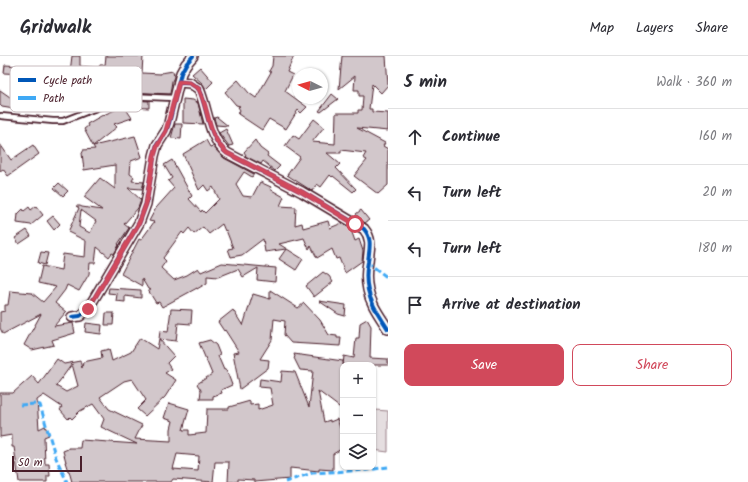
<!DOCTYPE html>
<html lang="en">
<head>
<meta charset="utf-8">
<style>
  :root { --surface:#fff; --page:#f7f7f7; --text:#2b2b33; --muted:#7c7c81; --line:#e1e1e2; --accent:#d1495b }
  body { margin:0; font-family:Kalam,sans-serif; background:var(--page); color:var(--text) }
  .controls { position:absolute; right:12px; bottom:12px; display:grid; overflow:hidden; border-radius:8px; box-shadow:0 1px 3px #0004 }
  .controls button { width:36px; height:36px; display:grid; place-items:center; padding:0; border:0; border-bottom:1px solid var(--line); background:var(--surface); color:var(--text); font:20px sans-serif }
  .compass { position:absolute; left:292px; top:12px; width:36px; height:36px; border-radius:50%; background:var(--surface); box-shadow:0 1px 3px #0004; rotate:275deg }
  .scale { position:absolute; left:12px; bottom:10px; width:70px; box-sizing:border-box; padding-left:4px; border:2px solid #4a1f2b; border-top:0; font-size:11px; line-height:14px; white-space:nowrap; color:#4a1f2b; -webkit-text-stroke:3px #fff; paint-order:stroke }
  .stop { position:absolute; width:12px; height:12px; margin:-9px; border:3px solid #d1495b; border-radius:50%; background:#fff }
  .stop.end { background:#d1495b; border-color:#fff; box-shadow:0 1px 4px #0008 }
  .list { margin:0; padding:0; list-style:none }
  h2 { display:flex; justify-content:space-between; align-items:center; height:52px; margin:0; padding:0 16px; font-size:17px }
  h2 small { font-size:13px; font-weight:400; color:var(--muted) }
  .list li { display:grid; grid-template-columns:26px 1fr auto; gap:12px; align-items:center; box-sizing:border-box; height:56px; padding:0 16px; border-top:1px solid var(--line) }
  .list b { display:block; font-size:15px; white-space:nowrap }
  .list em { font-size:13px; font-style:normal; color:var(--muted) }
  .actions { display:flex; gap:8px; padding:12px 16px }
  .actions a { flex:1; padding:9px 0; border:1px solid var(--accent); border-radius:8px; text-align:center; font-size:14px; color:var(--accent) }
  .actions .main { background:var(--accent); color:#fff }
  .icon { flex:none; width:22px; height:22px; fill:none; stroke:currentColor; stroke-width:2; stroke-linecap:round; stroke-linejoin:round }
  .map { position:relative; flex:none; width:388px; height:426px; overflow:hidden }
  header { display:flex; align-items:center; gap:24px; box-sizing:border-box; height:56px; padding:0 20px; background:var(--surface); border-bottom:1px solid var(--line) }
  header strong { font-size:19px }
  nav { display:flex; gap:22px; margin-inline-start:auto; font-size:14px }
  main { display:flex }
  aside { flex:1; background:var(--surface) }
  .map>svg:first-child { display:block }
</style>
</head>
<body>
<header>
<strong>Gridwalk</strong>
<nav><a>Map</a><a>Layers</a><a>Share</a></nav>
</header>
<main>
<div class="map">
<svg width="388" height="426" viewBox="0 0 388 426">
  <rect width="100%" height="100%" fill="#fff"/>
  <filter id="ink" filterUnits="userSpaceOnUse"><feTurbulence type="fractalNoise" baseFrequency=".025" numOctaves="2"/><feDisplacementMap in="SourceGraphic" scale="8" xChannelSelector="R" yChannelSelector="G"/><feConvolveMatrix kernelMatrix="1 2 1 2 8 2 1 2 1" color-interpolation-filters="sRGB"/></filter>
  <g filter="url(#ink)">
    <path fill="#e5dee0" stroke="#987e86" d="M375,354L388,355V396L373,394V367Z"/>
    <g fill="#d2c7cb" stroke="#4a1f2b" fill-rule="evenodd">
      <path d="M72,0H80V10L99,12L100,9H105L106,0H143L142,17L161,18V17L173,15L174,21L172,25L170,38L129,36L130,24L105,23L114,36L100,46L91,34L81,41L72,28L86,18L70,16Z"/>
      <path d="M273,0H294L287,16L293,19L285,35L307,51L301,57L298,54L286,73L269,63L262,74L238,58L240,54L238,51L240,50L236,49L225,36L238,24L249,37L256,42L271,16L269,15L272,10Z"/>
      <path d="M342,0H386L388,29L381,37L372,28L369,53H372V56L388,57V75L357,72L385,87L383,90L388,93V129L378,138L354,120L367,104L363,102L366,97L341,94V97H327L340,108L336,112L356,133L353,136L333,120L332,121L330,119L321,131L317,128L312,135L287,119L300,101L285,90L293,79L299,83L314,63L324,71L312,86L335,88L336,57H358V54H362L363,40H359V34H354L355,20L339,33Z"/>
      <path d="M5,9L22,10L21,18L4,17Z"/>
      <path d="M200,11L213,26L206,33L203,28L192,18Z"/>
      <path d="M0,34L10,41L22,43L20,54L2,51L0,49Z"/>
      <path d="M332,38L338,43L321,56L319,55Z"/>
      <path d="M183,43L193,44L198,47L203,68L183,67Z"/>
      <path d="M129,44L149,45V52L128,51Z"/>
      <path d="M124,50L132,62L114,68L117,71L93,90L84,73L88,70L87,68L101,60Z"/>
      <path d="M217,61L228,70L216,69L214,62Z"/>
      <path d="M175,68H182L181,83L171,82Z"/>
      <path d="M226,73L233,89L229,90L219,77Z"/>
      <path d="M135,80L142,101L131,105L130,118L134,121L132,125L144,126L142,133L128,132L141,144L138,152L124,168L129,172L118,188L119,189L114,198L112,197L109,201L97,191L95,207H90L89,218L79,235L67,229L65,234L55,247L66,256L54,270L73,267L75,277L52,284L54,289L32,294L24,289L41,258L3,278L0,272V256L5,255V249H8L10,235L32,237L43,246L56,231L38,227L42,210L61,214L63,198L85,201L86,185L68,176L79,152L76,150H80L82,151L102,154L84,141L100,122L115,133V109L84,114L82,97L83,96V94L95,93L93,90ZM81,154L96,165L90,177L79,171Z"/>
      <path d="M206,84L210,91L213,90L224,102L254,118L252,121L244,116L236,128L243,140L252,141L260,126L271,131L270,133L284,141L280,150L296,151L295,169L302,167L303,172L328,165L330,172L342,167L350,171L355,185L359,183L363,195L362,205L345,217L339,202L336,203L332,193L317,202L311,190L309,193L304,182L279,188L303,203L296,214L279,203L286,193L265,196L263,183L242,199L231,201L228,193L233,192L226,174L225,175L222,168L209,178L203,171L194,178L189,172L184,178L182,176L163,202L166,205L161,212L174,224L187,219L198,212L201,216L222,207L276,212L275,226L257,224L258,212L243,221L238,213L218,221L207,220V227L197,233V232L162,251L159,246L156,247L148,234H151L148,233L142,223V230L121,218L139,183L141,184L154,166L149,165L156,152L174,132L168,125L172,122L164,109L172,104L192,140L189,143L201,156L202,154L205,157L219,143L213,131L208,135L204,129L199,134L183,98Z"/>
      <path d="M255,84L260,92L268,98L267,100L280,110L275,115L263,105L261,108L245,100L246,99L244,96Z"/>
      <path d="M0,88L11,104L33,89L39,98L8,120L3,113L0,115Z"/>
      <path d="M59,127L68,135L63,140L54,132Z"/>
      <path d="M36,150L43,159L31,169L17,167L18,158L23,153L24,155L29,151L31,154Z"/>
      <path d="M361,154L369,164L365,167L356,161H358L356,158Z"/>
      <path d="M53,160L60,168L54,174L47,165Z"/>
      <path d="M27,174L31,180L19,188L15,182Z"/>
      <path d="M41,196L48,197L45,209L38,207Z"/>
      <path d="M323,216L329,220L333,226L314,241L306,230Z"/>
      <path d="M109,232L141,234V242L125,240V246L116,245L117,238L108,237Z"/>
      <path d="M270,234L298,252L304,247L320,264L329,279L337,280V282H341L340,290L291,287L284,279L285,265L274,263L272,284L260,303L269,304L268,312L240,333L233,297L239,296L225,274L224,275L218,266L233,254L243,270L253,238L270,243Z"/>
      <path d="M319,245L346,249L345,260L338,258Z"/>
      <path d="M171,253L192,254L191,268L178,267L176,285L159,283L160,275L168,276Z"/>
      <path d="M106,257H114L113,269H105Z"/>
      <path d="M367,263L371,270L370,302L388,303V309H343L344,300L354,302L356,282H359L360,267Z"/>
      <path d="M86,267L102,269L101,278L85,276Z"/>
      <path d="M140,282L157,293L159,283L174,300L167,307L171,313L165,317L176,324L165,341L145,360L137,353L146,344L132,323L124,325L100,341L109,353L142,369L135,383L171,385V373L173,365L164,362L169,347L189,353L183,374H189V379L206,377L207,353H229V351L250,345V349L258,348V354L273,349L270,332L259,331L260,323L281,326L282,315L295,316L309,351L313,315L300,314L294,302L295,301L294,298L343,305V354L318,335L324,366L330,364V366L337,363L343,380V392L333,398V414L319,413V415L290,412V423L254,426V424L238,423V426H228L229,406H215L213,426L173,423L171,426H72L69,415H68L65,406H66L63,395L68,393V392H80L81,384L137,388L101,371L104,363L93,348L80,355L72,363L70,361L68,363L60,354L62,351L44,339L37,344L39,373L45,370L49,379L44,381L45,408H49L50,420H47V426H19L14,391H12V379L0,381V337H13L32,320L39,328L57,303L64,308L80,305L82,312L83,306L102,302L101,295L109,293L112,305L131,296ZM72,308L78,330L66,336L56,330ZM177,398L199,400L198,415L173,413Z"/>
      <path d="M210,284L216,289L220,299L218,300L224,314L226,313L232,329L221,334L222,337L213,340V343H200L201,334L197,328L212,318L199,287Z"/>
    </g>
    <g fill="none" stroke-linecap="round" stroke-linejoin="round">
      <g stroke="#4a1f2b" stroke-width="8">
        <path id="service" d="M1,60L53,65H63L127,40L174,42"/>
      </g>
      <g stroke="#4a1f2b" stroke-width="12">
        <g id="minor">
          <path d="M179,26L190,27L199,33C208,53 208,82 227,97L302,136L364,173C373,184 369,193 368,206C366,215 366,225 368,234C371,249 380,260 388,273"/>
          <path d="M72,261L80,260L88,253L139,167L146,148L154,100L157,89L166,75L169,67L181,17L186,8L193,0"/>
        </g>
      </g>
      <use href="#service" stroke="#fff" stroke-width="4.5"/>
      <use href="#minor" stroke="#fff" stroke-width="9"/>
      <g stroke="#3fa9f5" stroke-width="3" stroke-dasharray="6 3" stroke-linecap="butt">
        <path d="M367,206L388,222"/>
        <path d="M20,349L35,348L40,349L56,402L67,426"/>
        <path d="M285,426L312,417L368,414L388,411"/>
      </g>
      <g stroke="#fff" stroke-width="6">
        <g id="cycleway">
          <path d="M179,26L190,27L199,33C208,53 208,82 227,97L302,136L364,173C373,184 369,193 368,206C366,215 366,225 368,234C371,249 380,260 388,273"/>
          <path d="M72,261L80,260L88,253L139,167L146,148L154,100L157,89L166,75L169,67L181,17L186,8L193,0"/>
        </g>
      </g>
      <use href="#cycleway" stroke="#0057b8" stroke-width="4"/>
    </g>
  </g>
  <g fill="none" stroke-linecap="round" stroke-linejoin="round" filter="url(#ink)">
    <path stroke="#d1495b" stroke-width="5" d="M88,253L139,167L146,148L154,100L157,90L166,75L179,26L190,27L199,33C209,54 208,82 227,97L302,136L355,168"/>
  </g>
  <rect x="10" y="10" width="132" height="46" rx="6" fill="#fff" stroke="#c9bcbf" stroke-width="1"/>
  <rect x="18" y="22" width="18" height="4" fill="#0057b8"/>
  <rect x="18" y="40" width="18" height="4" fill="#3fa9f5"/>
  <g font-size="11" fill="#4a1f2b">
    <text x="43" y="28">Cycle path</text>
    <text x="43" y="46">Path</text>
  </g>
</svg>
<div class="controls">
<button>+</button>
<button>−</button>
<button><svg class="icon" aria-label="layers" viewBox="0 0 24 24"><path d="M12 4l9 5-9 5-9-5zM3 14l9 5 9-5"/></svg></button>
</div>
<svg class="compass" viewBox="-18 -18 36 36"><path d="M0-13l5 13h-10z" fill="#e53935"/><path d="M0 13l5-13h-10z" fill="#7c7c81"/></svg>
<div class="scale">50 m</div>
<div class="stop" style="left:355px;top:168px"></div>
<div class="stop end" style="left:88px;top:253px"></div>
</div>
<aside>
<h2>5 min<small>Walk · 360 m</small></h2>
<ul class="list">
<li><svg class="icon" aria-label="ahead" viewBox="0 0 24 24"><path d="M12 20V5M6 11l6-6 6 6"/></svg><div><b>Continue</b></div><em>160 m</em></li>
<li><svg class="icon" aria-label="left" viewBox="0 0 24 24"><path d="M17 20v-9H6M10 6l-5 5 5 5"/></svg><div><b>Turn left</b></div><em>20 m</em></li>
<li><svg class="icon" aria-label="left" viewBox="0 0 24 24"><path d="M17 20v-9H6M10 6l-5 5 5 5"/></svg><div><b>Turn left</b></div><em>180 m</em></li>
<li><svg class="icon" aria-label="arrive" viewBox="0 0 24 24"><path d="M6 21V4h12l-3 4 3 4H6"/></svg><div><b>Arrive at destination</b></div></li>
</ul>
<div class="actions"><a class="main">Save</a><a>Share</a></div>
</aside>
</main>
</body>
</html>
